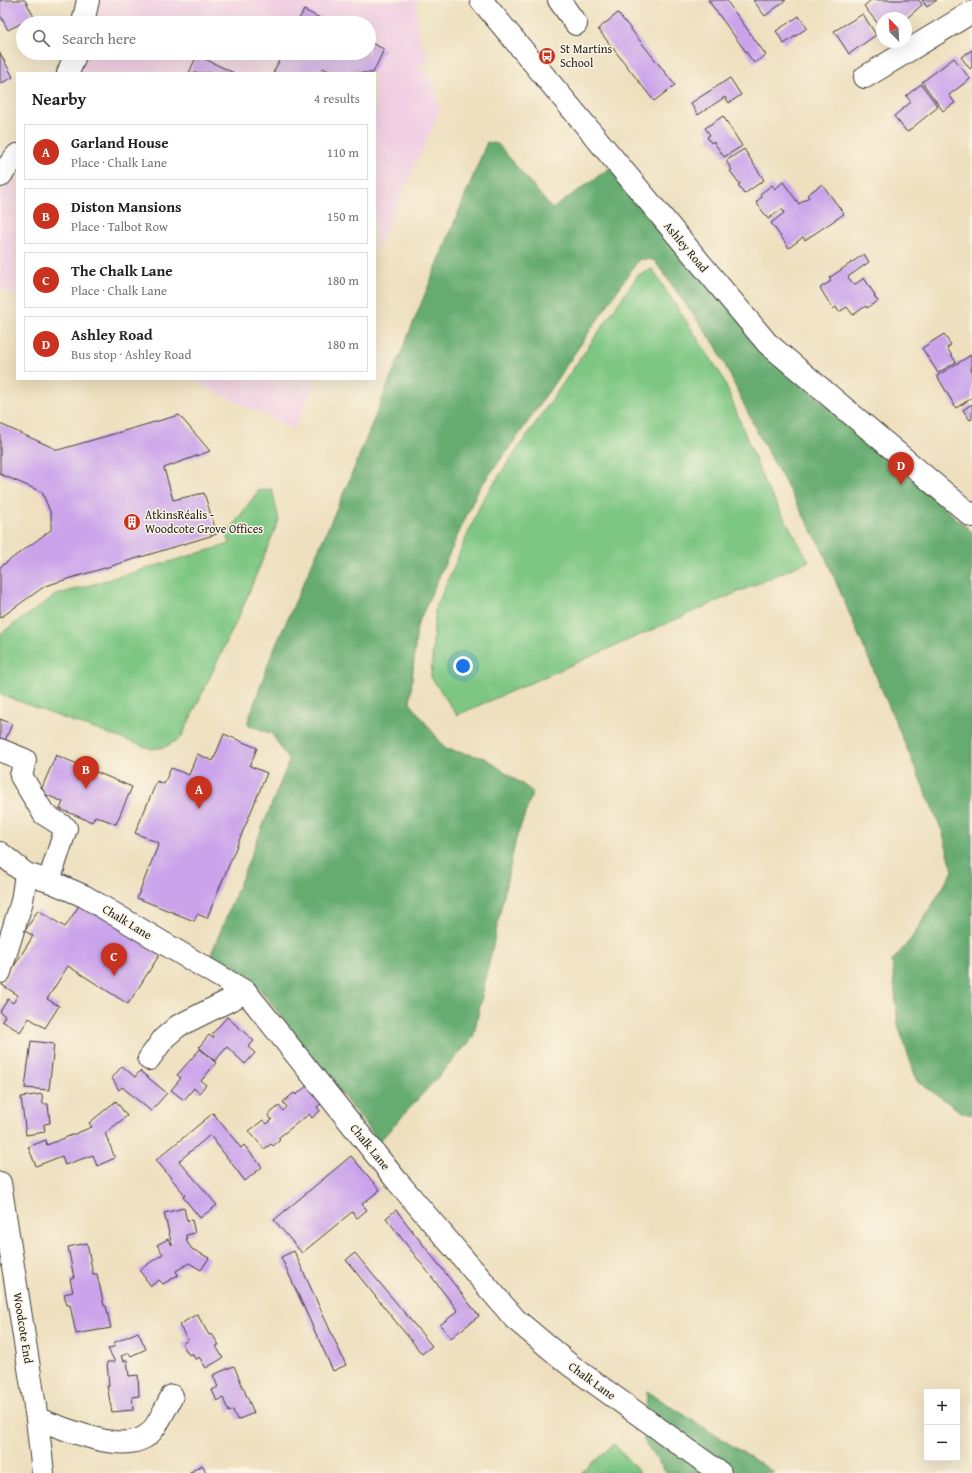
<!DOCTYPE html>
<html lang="en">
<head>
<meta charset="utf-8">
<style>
  :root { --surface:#fff; --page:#f6f6f6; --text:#222; --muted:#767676; --line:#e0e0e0; --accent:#c8321e }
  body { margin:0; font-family:"Gentium Book Plus",serif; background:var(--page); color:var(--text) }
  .controls { position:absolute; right:12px; bottom:12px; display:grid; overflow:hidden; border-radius:0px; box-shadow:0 4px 16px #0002 }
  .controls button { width:36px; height:36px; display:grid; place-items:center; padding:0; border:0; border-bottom:1px solid var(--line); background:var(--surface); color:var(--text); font:20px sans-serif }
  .compass { position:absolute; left:876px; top:12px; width:36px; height:36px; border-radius:50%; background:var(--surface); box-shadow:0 4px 16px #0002; rotate:336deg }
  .you { position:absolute; left:463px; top:666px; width:14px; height:14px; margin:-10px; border:3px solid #fff; border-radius:50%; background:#1a73e8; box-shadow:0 0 0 6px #1a73e833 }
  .badge { display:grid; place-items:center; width:26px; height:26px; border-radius:50%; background:var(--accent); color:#fff; font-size:13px; font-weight:700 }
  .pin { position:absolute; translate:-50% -33px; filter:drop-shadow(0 1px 2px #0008) }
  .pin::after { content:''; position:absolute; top:21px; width:14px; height:12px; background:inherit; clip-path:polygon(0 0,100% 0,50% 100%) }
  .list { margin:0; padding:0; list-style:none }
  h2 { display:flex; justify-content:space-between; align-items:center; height:52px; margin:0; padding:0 16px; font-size:17px }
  h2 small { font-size:13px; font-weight:400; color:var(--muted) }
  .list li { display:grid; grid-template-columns:26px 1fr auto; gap:12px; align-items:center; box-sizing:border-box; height:56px; margin:0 8px 8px; padding:0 8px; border:1px solid var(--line); border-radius:0px }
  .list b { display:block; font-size:15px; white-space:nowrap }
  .list p { margin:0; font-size:13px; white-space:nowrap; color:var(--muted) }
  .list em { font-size:13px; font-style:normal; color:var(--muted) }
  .icon { flex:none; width:22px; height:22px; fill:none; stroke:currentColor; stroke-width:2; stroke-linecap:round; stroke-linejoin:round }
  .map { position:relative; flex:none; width:972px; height:1473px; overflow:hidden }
  .search { position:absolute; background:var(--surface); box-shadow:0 4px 16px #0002; left:16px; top:16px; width:360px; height:44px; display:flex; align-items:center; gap:10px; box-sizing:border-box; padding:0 14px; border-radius:22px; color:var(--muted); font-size:15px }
  .panel { position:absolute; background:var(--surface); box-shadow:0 4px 16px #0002; left:16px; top:72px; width:360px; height:308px; border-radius:0px }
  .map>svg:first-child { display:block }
</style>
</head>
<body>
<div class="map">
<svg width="972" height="1473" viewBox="0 0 972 1473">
  <rect width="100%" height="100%" fill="#fcf5e5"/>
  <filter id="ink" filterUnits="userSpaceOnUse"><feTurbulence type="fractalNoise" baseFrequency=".025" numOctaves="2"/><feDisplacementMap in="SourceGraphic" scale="8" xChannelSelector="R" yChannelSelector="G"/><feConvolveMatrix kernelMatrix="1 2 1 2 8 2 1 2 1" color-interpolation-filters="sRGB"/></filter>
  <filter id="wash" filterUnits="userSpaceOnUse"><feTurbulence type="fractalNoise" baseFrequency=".012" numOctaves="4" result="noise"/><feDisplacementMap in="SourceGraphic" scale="16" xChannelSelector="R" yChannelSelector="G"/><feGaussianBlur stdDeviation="0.9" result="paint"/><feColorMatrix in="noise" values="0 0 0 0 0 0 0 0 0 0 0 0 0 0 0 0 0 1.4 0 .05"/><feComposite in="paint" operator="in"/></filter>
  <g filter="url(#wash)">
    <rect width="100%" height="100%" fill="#eee0bf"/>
    <g fill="#f1d0e3">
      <path d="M95,0H418L416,3L419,37L430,58L420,65L433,82L440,111L375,253V73H75L80,53H369V23H89Z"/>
      <path d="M17,171V297L0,289V193Z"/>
      <path d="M189,379H317L294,429Z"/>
    </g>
    <g fill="#7ec783" stroke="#4d7250">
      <path d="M652,269L722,376L765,484L809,561L457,715L431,677L435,610L483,499L638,275Z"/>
      <path d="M272,489L279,520L239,616L181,738L165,747L152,749L60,717L0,694V634L56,595L230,544L227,534L258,491Z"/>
      <path d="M614,1444L640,1473H581Z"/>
    </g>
    <g fill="#66ac71" stroke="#416446">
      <path d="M487,142L498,144L552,209L611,167L797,380L972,532V1115L961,1112L917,1081L898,1025L892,961L911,939L953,871L942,831L821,547L758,434L716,346L654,260L639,259L518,436L478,490L417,626L410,703L446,749L485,758L533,792L516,839L473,1038L379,1142L258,987L204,972L289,761L272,734L247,724L271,656L348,483Z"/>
      <path d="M647,1391L775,1473H666L644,1441Z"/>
    </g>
    <g id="blocks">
      <g fill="#caa3eb">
        <path d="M0,0H25L34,17L8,30L0,15Z"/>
        <path d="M708,0H726L766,55L754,63Z"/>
        <path d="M753,0H786L765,16Z"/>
        <path d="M871,0H919L922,5L907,18H882V29L864,6Z"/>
        <path d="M922,0H937L927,7Z"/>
        <path d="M304,10L330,23H297Z"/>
        <path d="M618,13L675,85L654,101L598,29Z"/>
        <path d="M863,14L876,35L849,54L834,31Z"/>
        <path d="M799,16L807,28L784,44L776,31Z"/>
        <path d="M369,42L384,49L373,73H333L323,68L321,73H273L283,53H369Z"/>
        <path d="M972,50V67L970,69L961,57Z"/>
        <path d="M0,53L13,77L0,84Z"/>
        <path d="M197,55L209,61L234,73H189Z"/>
        <path d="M954,58L970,79L949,95L955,103L943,111L922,82Z"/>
        <path d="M730,78L741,95L729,103L725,97L698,115L691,103Z"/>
        <path d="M921,84L938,107L907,132L894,116L911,102L906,96Z"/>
        <path d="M723,116L742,146L724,157L713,141L711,143L707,137L710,135L705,128Z"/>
        <path d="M744,149L764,180L744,194L738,185L740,184L730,171L732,170L726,161Z"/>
        <path d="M783,182L799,204L809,197L807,195L822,184L844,214L805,240L803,237L789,248L771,223L784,213L782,209L768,219L756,202L762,197L760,194L772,185L775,189Z"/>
        <path d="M864,254L869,262L848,277L854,285L864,278L875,295L874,296L878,301L867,308L866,306L853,315L847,307L839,312L836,307L833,309L820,288L831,281L829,278Z"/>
        <path d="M944,334L951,345L947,348L956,362L938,373L922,348Z"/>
        <path d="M971,355L972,398L956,408L937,376Z"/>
        <path d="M972,404V419L970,420L963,410Z"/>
        <path d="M179,415L210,451L164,468L173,500L204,493L217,534L45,586L0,618V567L51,530V514L42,492L0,474V424L58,450Z"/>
        <path d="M0,719L12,724L4,743L0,741Z"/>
        <path d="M224,734L257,748L250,766L267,773L207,918L197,914L194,921L137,898L159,843L135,833L157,781L164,784L171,768L189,775L197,754L213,761Z"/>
        <path d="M56,755L132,787L116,824L95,816L92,822L60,809L63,802L40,792Z"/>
        <path d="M82,901L162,951L128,1004L68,966L47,999L59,1006L45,1028L29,1018L20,1032L2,1021L5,1016L0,1012L8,999L13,1003L18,995L2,985L33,936L25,931L38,910L65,927Z"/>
        <path d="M227,1017L254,1041L248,1047L255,1053L245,1064L227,1047L215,1061L199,1047L209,1035L213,1038L214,1036L212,1034Z"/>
        <path d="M31,1041L54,1044L49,1090L25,1088Z"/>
        <path d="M200,1049L216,1063L201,1081L206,1085L199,1093L194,1088L184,1100L171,1090L181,1078L177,1075Z"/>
        <path d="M122,1066L135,1077L140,1071L167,1093L151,1111L122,1087L119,1090L112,1078Z"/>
        <path d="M309,1084L324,1102L317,1107L320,1111L312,1118L309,1114L278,1138L280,1140L273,1146L271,1144L264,1149L249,1131L263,1120L267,1124L272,1120L268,1115L279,1106L283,1111L287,1107L283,1102L294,1093L296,1095Z"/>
        <path d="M42,1094L43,1104H48L50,1123L44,1124L45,1132L26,1135L21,1097Z"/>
        <path d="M116,1101L127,1116L105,1133L115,1158L97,1166L93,1155L65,1165L62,1156L36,1166L28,1147L46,1140L47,1145L92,1127L89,1123Z"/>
        <path d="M213,1113L241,1148L244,1145L262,1167L245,1181L210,1135L179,1161L217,1205L200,1218L183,1197L185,1195L156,1160Z"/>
        <path d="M351,1156L380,1190L362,1204L367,1210L357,1218L352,1212L302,1253L274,1220Z"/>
        <path d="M184,1208L187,1221L192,1220L195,1233L186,1235L187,1242L192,1249L209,1258L201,1270L189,1263L176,1271L178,1275L163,1284L159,1280L151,1286L139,1270L163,1254L157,1245L168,1239L172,1245L164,1213Z"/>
        <path d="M396,1210L479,1316L451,1338L440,1325L458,1311L386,1218Z"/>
        <path d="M87,1243L93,1274H97L104,1306H106L111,1328L76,1334L70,1305H67L64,1294L73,1292L70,1279L74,1278L68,1247Z"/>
        <path d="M294,1251L346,1365L333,1371L281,1257Z"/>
        <path d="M355,1253L432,1346L422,1354L346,1260Z"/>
        <path d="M197,1314L209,1335L212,1334L219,1345L216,1346L223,1358L206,1368L199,1357L196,1360L192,1353L189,1355L182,1344L188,1340L179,1325Z"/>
        <path d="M138,1332L146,1349L131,1356L129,1353L121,1356L123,1361L127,1360L129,1376L138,1375L139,1396L132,1397L133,1410L112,1412L107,1386H109L107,1362H115L108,1349L115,1346L113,1343Z"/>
        <path d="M234,1366L254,1413L237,1420L233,1410L229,1412L223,1398L217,1401L212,1390L218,1387L213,1375Z"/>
        <path d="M202,1465L207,1473H189Z"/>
      </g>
    </g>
  </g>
  <g filter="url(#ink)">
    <use href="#blocks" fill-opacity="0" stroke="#3c3934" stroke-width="1"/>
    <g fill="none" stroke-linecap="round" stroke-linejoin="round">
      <g stroke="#3c3934" stroke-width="24">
        <g id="minor">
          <path d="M559,0L576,24"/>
          <path d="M83,23L88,0"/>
          <path d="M68,73L76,53"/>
          <path d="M865,77L972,12"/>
          <path d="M0,176L17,155"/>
          <path d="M0,750L25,760L21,776L44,814L66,828L49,881"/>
          <path d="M0,853L26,874L49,881L84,896L246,992L397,1181L515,1319L570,1365L720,1473"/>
          <path d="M0,972L22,901L26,874"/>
          <path d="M149,1059L164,1038L178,1026L246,992"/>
          <path d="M0,1183L37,1419L43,1473"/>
          <path d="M37,1419C66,1428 128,1459 152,1431C160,1421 166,1407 172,1396"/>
        </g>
      </g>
      <g stroke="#3c3934" stroke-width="24">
        <path id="major" d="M481,0L767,343L972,516"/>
      </g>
      <use href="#minor" stroke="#fff" stroke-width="22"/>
      <use href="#major" stroke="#fff" stroke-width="22"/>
    </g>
  </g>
  <defs>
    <g id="bus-disc" transform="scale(0.9)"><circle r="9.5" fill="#c8321e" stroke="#fcf5e5"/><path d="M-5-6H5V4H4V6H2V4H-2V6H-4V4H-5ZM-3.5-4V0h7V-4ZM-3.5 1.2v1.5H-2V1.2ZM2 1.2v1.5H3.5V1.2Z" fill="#fff"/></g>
    <g id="building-disc" transform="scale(0.9)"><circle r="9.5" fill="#c8321e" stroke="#fcf5e5"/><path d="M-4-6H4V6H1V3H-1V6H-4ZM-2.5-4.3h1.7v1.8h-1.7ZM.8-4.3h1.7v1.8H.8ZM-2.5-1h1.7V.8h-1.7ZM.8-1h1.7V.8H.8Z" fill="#fff"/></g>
  </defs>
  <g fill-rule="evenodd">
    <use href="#bus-disc" x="547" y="56"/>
    <use href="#building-disc" x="132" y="522"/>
  </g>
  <g text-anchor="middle" stroke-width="3" stroke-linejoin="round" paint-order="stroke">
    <g font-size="12" fill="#1c1c1c" stroke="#fcf5e5" text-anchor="start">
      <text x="560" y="53">St Martins<tspan x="560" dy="14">School</tspan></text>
      <text x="145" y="519">AtkinsRéalis -<tspan x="145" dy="14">Woodcote Grove Offices</tspan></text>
    </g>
    <g font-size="12" fill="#1c1c1c" stroke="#fcf5e5">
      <text transform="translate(686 247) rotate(50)" y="4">Ashley Road</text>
      <text transform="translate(127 922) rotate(31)" y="4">Chalk Lane</text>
      <text transform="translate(370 1147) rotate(51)" y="4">Chalk Lane</text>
      <text transform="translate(23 1328) rotate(81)" y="4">Woodcote End</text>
      <text transform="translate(592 1381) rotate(36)" y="4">Chalk Lane</text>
    </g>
  </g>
</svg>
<div class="controls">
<button>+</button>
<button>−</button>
</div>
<svg class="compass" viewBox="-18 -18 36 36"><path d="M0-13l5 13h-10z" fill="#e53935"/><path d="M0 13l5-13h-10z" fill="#767676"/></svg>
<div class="you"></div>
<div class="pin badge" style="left:199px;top:809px">A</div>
<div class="pin badge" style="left:86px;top:789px">B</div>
<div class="pin badge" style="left:114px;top:976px">C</div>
<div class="pin badge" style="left:901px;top:485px">D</div>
<div class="search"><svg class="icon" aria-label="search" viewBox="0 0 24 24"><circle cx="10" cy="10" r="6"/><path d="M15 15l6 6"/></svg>Search here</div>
<section class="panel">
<h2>Nearby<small>4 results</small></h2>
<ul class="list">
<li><span class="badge">A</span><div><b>Garland House</b><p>Place · Chalk Lane</p></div><em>110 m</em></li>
<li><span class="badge">B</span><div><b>Diston Mansions</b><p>Place · Talbot Row</p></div><em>150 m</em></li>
<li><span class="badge">C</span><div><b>The Chalk Lane</b><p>Place · Chalk Lane</p></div><em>180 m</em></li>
<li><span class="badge">D</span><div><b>Ashley Road</b><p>Bus stop · Ashley Road</p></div><em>180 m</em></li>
</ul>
</section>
</div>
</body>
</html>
